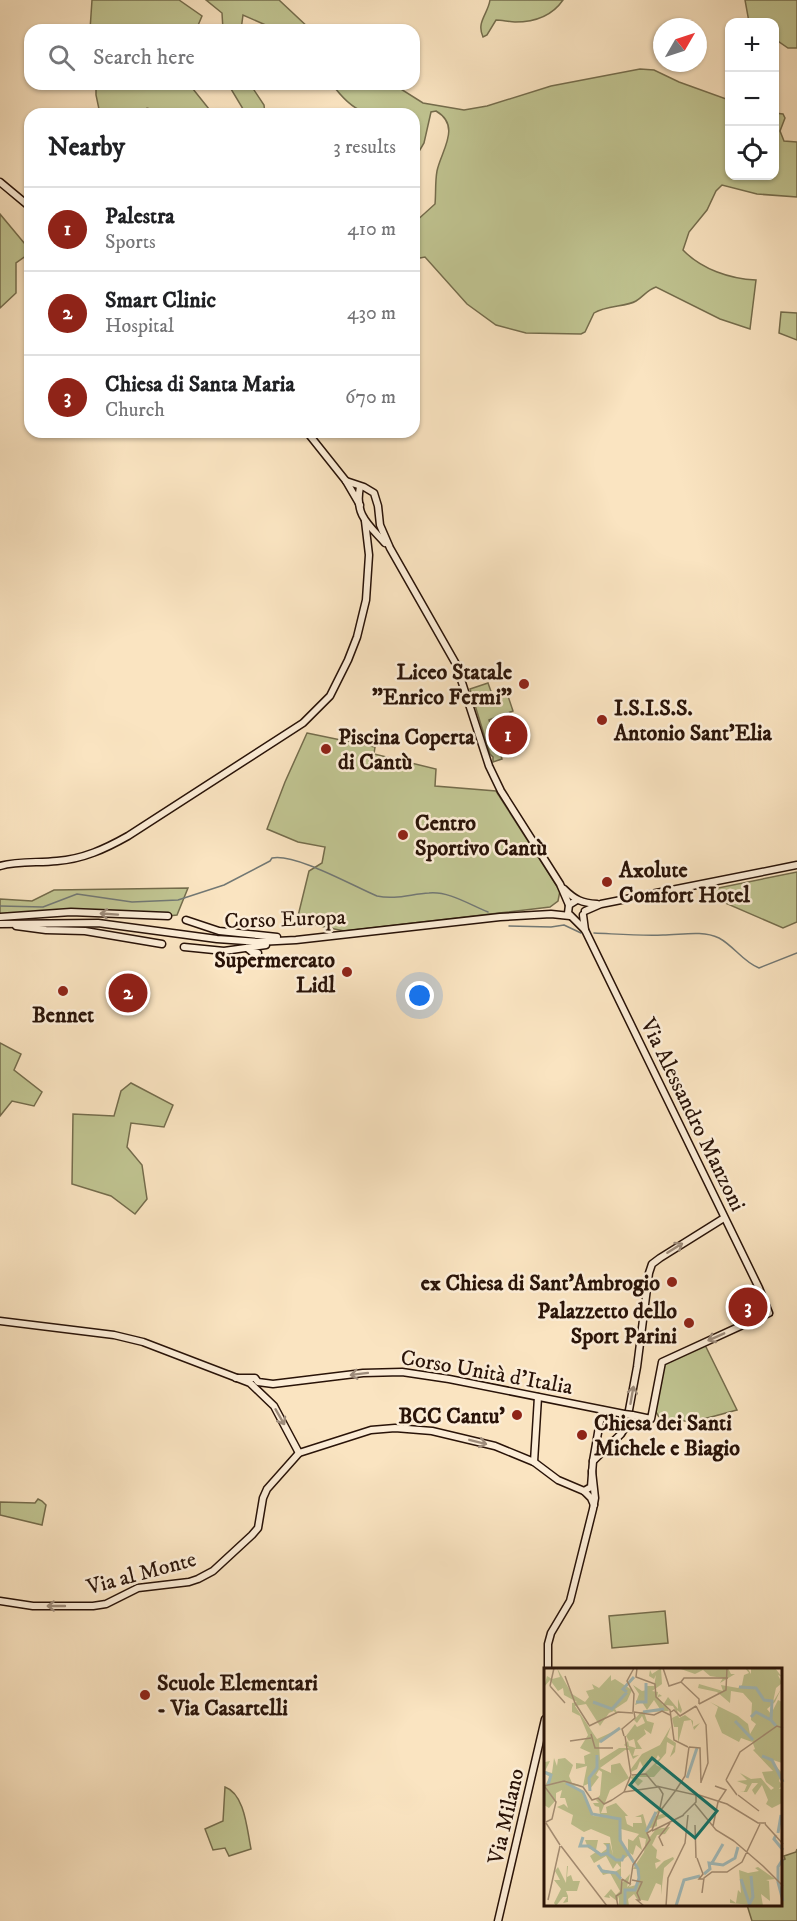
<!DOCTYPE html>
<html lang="en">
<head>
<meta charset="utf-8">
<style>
  :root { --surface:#fff; --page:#f6f6f6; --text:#202124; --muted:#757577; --line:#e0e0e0; --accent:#8f2418 }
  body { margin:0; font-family:"IM FELL DW Pica",serif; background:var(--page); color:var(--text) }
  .controls { position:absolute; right:18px; top:18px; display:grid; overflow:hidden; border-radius:12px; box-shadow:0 2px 4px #0004 }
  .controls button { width:54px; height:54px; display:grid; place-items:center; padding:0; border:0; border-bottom:2px solid var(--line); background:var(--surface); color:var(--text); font:30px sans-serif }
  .compass { position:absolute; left:653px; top:18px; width:54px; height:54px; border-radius:50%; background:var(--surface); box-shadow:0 2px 4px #0004; rotate:51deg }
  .you { position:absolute; left:420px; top:996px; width:21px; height:21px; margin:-15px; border:4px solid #fff; border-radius:50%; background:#1a73e8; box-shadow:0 0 0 9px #1a73e833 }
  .badge { display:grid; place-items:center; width:39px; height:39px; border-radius:50%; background:var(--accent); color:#fff; font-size:20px; font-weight:700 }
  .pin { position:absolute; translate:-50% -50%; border:3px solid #fff; box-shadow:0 2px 6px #0006 }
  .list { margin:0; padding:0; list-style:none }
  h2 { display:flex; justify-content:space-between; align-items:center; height:78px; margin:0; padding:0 24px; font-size:26px }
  h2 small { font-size:20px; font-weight:400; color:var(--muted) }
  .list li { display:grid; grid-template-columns:39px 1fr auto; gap:18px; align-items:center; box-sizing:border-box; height:84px; padding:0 24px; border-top:2px solid var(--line) }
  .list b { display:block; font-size:22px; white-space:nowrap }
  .list p { margin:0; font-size:20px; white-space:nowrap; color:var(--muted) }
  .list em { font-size:20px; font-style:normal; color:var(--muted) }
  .icon { flex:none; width:33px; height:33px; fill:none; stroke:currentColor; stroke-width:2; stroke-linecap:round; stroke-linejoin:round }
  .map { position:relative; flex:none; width:797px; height:1921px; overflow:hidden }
  .search { position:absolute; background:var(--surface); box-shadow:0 2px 4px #0004; left:24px; top:24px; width:396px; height:66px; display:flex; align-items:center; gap:15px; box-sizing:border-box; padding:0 21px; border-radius:18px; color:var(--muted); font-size:22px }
  .panel { position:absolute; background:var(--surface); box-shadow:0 2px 4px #0004; left:24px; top:108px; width:396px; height:330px; border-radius:18px }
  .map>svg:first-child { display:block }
</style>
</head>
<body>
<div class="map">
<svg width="797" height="1921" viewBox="0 0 797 1921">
  <rect width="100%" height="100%" fill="#fae4c1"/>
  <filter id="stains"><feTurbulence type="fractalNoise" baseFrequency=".00333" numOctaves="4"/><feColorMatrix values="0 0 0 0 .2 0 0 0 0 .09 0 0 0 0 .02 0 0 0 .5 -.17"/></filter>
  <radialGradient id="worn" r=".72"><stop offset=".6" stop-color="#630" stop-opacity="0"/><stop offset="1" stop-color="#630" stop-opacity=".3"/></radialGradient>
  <g fill="#c0c491" stroke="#746c4c" stroke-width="1.5">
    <path d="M92,0H179L202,16L196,30H90Z"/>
    <path d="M206,0H279L311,30H277L243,15L241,30H223L222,13Z"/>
    <path d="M490,0H563C552,16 534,22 515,22C509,22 502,20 496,20L487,35L483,37C476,22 488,14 490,0Z"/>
    <path d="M745,0H797V48H788L775,39L774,22H749Z"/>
    <path d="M640,69L654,70L679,82L729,100L730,176H774L775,113L783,114L785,118L780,131L784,141L797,142V197L757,194L722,185L716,191L707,210L689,232L683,250C701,269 730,279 756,280L750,329L720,319L656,287C647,290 644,296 636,301C626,307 606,305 594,313L585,332L581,334L526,333L496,325L467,304L425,257L414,259V223L435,204C436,194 435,182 437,171C441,151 462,126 436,111L431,112L424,143L414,160V114C373,114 359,121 332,84H393L423,103L464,110L487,106L551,86Z"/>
    <path d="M96,84H189L213,114H169L147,108L143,114H100L96,95Z"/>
    <path d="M228,84H250L264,105L265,114H246Z"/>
    <path d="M0,214L30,250V253L16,263V293L0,308Z"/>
    <path d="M781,312L797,313V340L779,333Z"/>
    <path d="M488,683L493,697L507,693L513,711L489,720L502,759L493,762V757L490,754L470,689Z"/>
    <path d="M512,715L522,749L504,754L492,721Z"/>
    <path d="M307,733L375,747L374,754L436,769L435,786L496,791L560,891L558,901L550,907L344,931L306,923L298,916L309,871L322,863L325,847L298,842L267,829L285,782Z"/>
    <path d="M797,872V922L783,928L716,899L713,889Z"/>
    <path d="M188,888L177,915L168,916L71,912L0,917V899L32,901L54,890Z"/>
    <path d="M0,1043L21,1054L14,1070L42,1092L34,1106L12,1101L0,1116Z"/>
    <path d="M131,1083L173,1105L164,1127L131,1123L127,1147L142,1165L147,1199L135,1214L111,1196L72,1184L73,1114L114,1116L121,1091Z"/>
    <path d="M703,1345L706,1347L737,1410C706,1418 691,1426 659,1417L655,1410L664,1363Z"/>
    <path d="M38,1499L42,1501L46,1505L42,1525L0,1515V1502L35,1503Z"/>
    <path d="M665,1611L668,1643L612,1648L609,1616Z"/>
    <path d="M225,1787C245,1794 247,1830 251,1849L229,1856L225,1848L213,1850L205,1829L223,1821Z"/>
    <path d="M797,1849V1921H752L747,1905L780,1904L781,1861L785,1859L784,1856L796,1852Z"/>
  </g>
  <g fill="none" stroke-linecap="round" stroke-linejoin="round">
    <g stroke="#727874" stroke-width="1.5">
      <path d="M0,906L43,907L77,894L132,902L178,900L224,885L270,861L272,858C295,853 353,886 377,896C395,900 411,894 429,893C449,891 470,905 488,912"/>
      <path d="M509,926L551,927L564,925L581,933"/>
      <path d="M594,933C617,934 640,936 663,935C681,935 702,930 719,938C734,946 743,962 759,968L797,953"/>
    </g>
    <g stroke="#291308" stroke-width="9">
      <g id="secondary">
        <path d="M0,182L30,207"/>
        <path d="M307,432L346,481L360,505"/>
        <path d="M346,481L364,487L374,493L378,506L380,525L390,548L456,664L489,766L501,791L560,884L569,905"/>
        <path d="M360,487C354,515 369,525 385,543"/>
        <path d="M0,866C18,861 38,863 57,861C83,859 105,849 128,836L303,723L330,696L348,660L357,637L366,600L369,555L365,521"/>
        <path d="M564,889C575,900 582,903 597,904"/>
        <path d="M577,900L569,905L568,913L585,930L759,1288L769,1313L662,1362L651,1419L632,1415"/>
        <path d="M585,911L601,904L797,865"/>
        <path d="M583,915L585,930"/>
        <path d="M0,917L71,912L168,916"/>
        <path d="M186,920L219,931L277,937"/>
        <path d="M0,924L98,923L217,939L258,942L296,940L500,917L551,914L570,916"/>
        <path d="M16,926L46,930L85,931L162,944"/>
        <path d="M184,947L224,951L266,945"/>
        <path d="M247,948L252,952L258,953"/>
        <path d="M0,1321L114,1335L143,1342L250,1383L274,1406L299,1453"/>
        <path d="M236,1378H255L258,1382L273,1384L363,1373L402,1372L449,1379L624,1414"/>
        <path d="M593,1461L621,1434L626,1426L637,1367L649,1273L652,1264L660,1258L724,1218"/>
        <path d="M534,1462L538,1397"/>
        <path d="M584,1491L591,1487L593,1461L602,1410"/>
        <path d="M0,1601L33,1606H93L106,1604L138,1588L189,1582L198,1579L213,1571L252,1535L258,1528L263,1498L267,1489L299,1453L371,1430L395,1428L432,1431L495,1446L534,1462L558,1480L584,1491L591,1498L594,1505"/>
        <path d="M548,1669V1644L551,1633L570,1601L593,1509L595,1498L592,1471"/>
        <path d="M498,1921L545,1719"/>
      </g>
    </g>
    <use href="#secondary" stroke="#fcedd7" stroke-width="6"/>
    <g stroke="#291308" stroke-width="9" stroke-linecap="butt">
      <path id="secondary-bridge" d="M624,1414L632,1415"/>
    </g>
    <use href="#secondary-bridge" stroke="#fcedd7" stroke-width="6"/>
  </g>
  <defs><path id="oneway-shaft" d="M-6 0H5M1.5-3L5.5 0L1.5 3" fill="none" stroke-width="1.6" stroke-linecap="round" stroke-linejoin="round" transform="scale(1.5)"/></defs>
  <g stroke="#9d8b7a">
    <use href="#oneway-shaft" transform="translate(109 914) rotate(-176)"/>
    <use href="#oneway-shaft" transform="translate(675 1248) rotate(-32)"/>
    <use href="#oneway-shaft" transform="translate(716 1337) rotate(156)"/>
    <use href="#oneway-shaft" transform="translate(359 1374) rotate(173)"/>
    <use href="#oneway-shaft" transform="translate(632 1395) rotate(-80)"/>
    <use href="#oneway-shaft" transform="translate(280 1417) rotate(60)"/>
    <use href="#oneway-shaft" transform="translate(478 1442) rotate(14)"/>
    <use href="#oneway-shaft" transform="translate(56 1606) rotate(-180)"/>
  </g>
  <g fill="#8f2418" stroke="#fcedd7" stroke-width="2">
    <circle cx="524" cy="684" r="6"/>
    <circle cx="602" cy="720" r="6"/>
    <circle cx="326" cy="749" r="6"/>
    <circle cx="403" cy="835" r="6"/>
    <circle cx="607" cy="882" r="6"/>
    <circle cx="347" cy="972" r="6"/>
    <circle cx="63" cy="991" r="6"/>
    <circle cx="672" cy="1282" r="6"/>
    <circle cx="689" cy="1323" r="6"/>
    <circle cx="517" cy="1415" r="6"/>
    <circle cx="582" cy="1435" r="6"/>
    <circle cx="145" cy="1695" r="6"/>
  </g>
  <g text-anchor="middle" stroke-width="5" stroke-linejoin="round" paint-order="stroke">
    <g font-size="22" font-weight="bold" fill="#291308" stroke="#fcedd7" text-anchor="start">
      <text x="512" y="679" text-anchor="end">Liceo Statale<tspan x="512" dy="25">"Enrico Fermi"</tspan></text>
      <text x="614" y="715">I.S.I.S.S.<tspan x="614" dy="25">Antonio Sant'Elia</tspan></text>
      <text x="338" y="744">Piscina Coperta<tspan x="338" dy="25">di Cantù</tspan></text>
      <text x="415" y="830">Centro<tspan x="415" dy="25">Sportivo Cantù</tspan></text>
      <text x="619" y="877">Axolute<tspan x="619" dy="25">Comfort Hotel</tspan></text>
      <text x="335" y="967" text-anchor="end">Supermercato<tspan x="335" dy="25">Lidl</tspan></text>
      <text x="63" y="1022" text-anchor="middle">Bennet</text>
      <text x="660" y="1290" text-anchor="end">ex Chiesa di Sant'Ambrogio</text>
      <text x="677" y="1318" text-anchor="end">Palazzetto dello<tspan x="677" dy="25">Sport Parini</tspan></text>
      <text x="505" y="1423" text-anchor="end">BCC Cantu'</text>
      <text x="594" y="1430">Chiesa dei Santi<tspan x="594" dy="25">Michele e Biagio</tspan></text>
      <text x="157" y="1690">Scuole Elementari<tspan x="157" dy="25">- Via Casartelli</tspan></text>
    </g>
    <g font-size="22" fill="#291308" stroke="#fcedd7">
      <text transform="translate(285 918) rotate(-2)" y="8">Corso Europa</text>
      <text transform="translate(694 1114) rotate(64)" y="8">Via Alessandro Manzoni</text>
      <text transform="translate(487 1371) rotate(10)" y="8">Corso Unità d'Italia</text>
      <text transform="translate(141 1572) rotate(-15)" y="8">Via al Monte</text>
      <text transform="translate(505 1816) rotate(-77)" y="8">Via Milano</text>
    </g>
  </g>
  <g transform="translate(544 1668)">
    <rect width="238" height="238" fill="#fae4c1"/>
    <path d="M13,0L28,26L41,34L45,29L42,23L50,21L48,16L55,20L67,7V13L71,11L88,22L83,33L71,41L73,44L72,46L70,43L65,45L56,58L42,36L31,38L53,71L77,60L55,75L56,92L75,80H85L80,77L84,73L85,78L92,80L90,71L85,73L82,68L91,56L93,59L101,55L98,48L93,55L90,52L97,44L116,41L110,32L103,42L98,34L91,37L95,26L89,17L98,23L103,22L102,18H110L112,7L110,11L105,8L106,2L108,6L117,0L118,16L108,23L114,24L113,30L115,26L118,28L114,29L119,37L124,29L134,41V31L138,42L137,45L133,42L135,50L141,47L149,53V59L156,55L150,62L147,52L140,53L134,75V59H130L128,50L134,47L129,38L122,37L125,43L100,44L103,53L110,55L107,66L100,61L102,66L93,73L98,81H91L89,88L95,87L89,91L85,82H81L56,100L67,105V97L76,95L85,110L66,122L57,145H63L62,139L72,135L84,148H81L83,156L89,159V155H98L97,149H91L99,146L103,160L112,144L122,136L111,148L122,145L124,148L113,152V158L103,161V167L106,169L112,161L126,159L121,166L113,167L108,177L113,182L112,190L117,193L111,195L112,201L120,193L129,189L130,191L120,200L117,227V217L112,215L104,233L93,231L90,226L84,231L85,238H75V228L73,233L65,227L66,230L60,229L67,221L72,227L76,223L66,205L59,207L56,201L71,204L77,200L73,195L69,201L62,188L50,195L46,188L52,184L44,180L41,172H54L52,182L57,185L64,180L59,175H66L69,187L66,169L47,161L40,164L27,156L29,147L13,139L20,136L24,140L21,130H16L18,122L12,125V132L5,140L0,137V119L6,109L0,105V97L1,94L6,93L1,103L8,105L10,90L13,98L14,91L21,90L29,97L25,108L28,115L36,117L28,118L39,124L49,148L69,149L56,147L55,139L51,138L49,135H55L52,132L56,127L58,104L55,102L52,107L55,109L46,121L44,116L39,118L43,98L32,101V95L41,96L40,88L47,85L36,80L44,67L36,48L28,44V35L33,34L20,27L19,20L14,23L6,12L0,19L3,8L8,11L16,9ZM77,161L95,166L89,173L84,171V184L89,187L92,177L98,182L95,169L102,171L100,184L89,201H94L96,207L91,221L92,217L85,219L88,215L83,219L86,206L77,216V193L85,187L78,177ZM134,0H184L187,6H191L176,15L179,10L166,8L159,2L151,6ZM201,0L204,1L207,6V0H231L238,9L234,7L238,15L232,20L229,34L237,21L231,34L223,41L227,46L234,32L238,34V95L226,91L238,105L235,113L238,117L235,121H238V135L228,140L222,136L224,132L218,117L211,127L208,122L214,115H208L203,124L196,123L200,124L203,117L193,113L203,112L196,105L207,111L217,110L227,122L230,120L222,114L218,104L229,103L209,82L211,81L207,70L208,74L197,70L195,74L178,65L171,48L174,39L166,34L194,48L204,56L206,66L212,56L207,52L208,35L199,25L187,23L186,35L173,24L154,20L155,16L179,23L177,17L194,20L198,17L200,7L205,5ZM127,58L123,69L132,75L131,84L126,89L130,78L123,74L122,85L112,97L118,100L110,109H93L99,113L94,118L86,109L101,105L116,90L114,87L111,93L105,91L100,101L96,93L93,101L87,104V101L98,86L116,77ZM23,198H24L23,209L27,207L29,213H36L33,223H22L24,228V234L19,235L23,229H19L12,238L10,235L17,221L10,212H16L11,203L14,199L22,215ZM214,199L231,211L222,212L225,213L226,233L217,226L219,238L186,235V231L192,235L194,222L197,225L195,202L204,205L215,203L211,200Z" fill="#c0c491" fill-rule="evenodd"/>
    <path fill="none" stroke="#a2bcbc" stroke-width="3" d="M195,19L212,20L220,32L228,33L227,52L232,58M83,24L79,21L90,9M49,34L68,41L83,24M92,34H102V15M99,44L120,41M207,49L212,44L227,52M191,53L209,72M56,74L76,60M218,88L228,92L239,114M0,104L7,107L4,117M143,110L153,80M22,115L39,124L48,146L76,151V172L94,201L95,210L91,222H81V238M46,123L45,110L53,100V87M102,164L112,144M234,165L237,147M232,167L230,171L239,182M39,169L36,178H45L57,187L64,185V176M64,186L72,192H78L80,187M239,191L234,199V214L239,233M168,195L179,176M54,197L58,203L72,205L77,211M160,206L166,201L165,195L179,197L191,190L194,179M197,211L206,238M205,237L209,229L207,208M132,238L140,212L156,208"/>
    <path fill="none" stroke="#a69077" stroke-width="1.5" d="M93,0L92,9L111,16L112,29L126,42L130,72L144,79M119,0L125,18L137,14M21,8L31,35M137,14L140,10H184M137,14L155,31V36M6,18L21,35M6,18L10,0M31,35L45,57M155,36L182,22L183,0M152,38L162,57L164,95L157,114M89,44L90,26L83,13L90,0M90,44L110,47L118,43L126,47M127,44L130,42L136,48L152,38M45,58L74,44L89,45M47,66L51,80H69M80,68L78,61L91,50L90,44M81,68L87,107M26,73L47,70M145,79L156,80L157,115M88,107L102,106L112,118M182,112L196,84L233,58L239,60M182,112L193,127M0,118L20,113L39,119L48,132L54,130L60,136L68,132M112,118L152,127V134L139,147M114,118L119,126L115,144M171,118L182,122L174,134M1,119L12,134L8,151L2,154M132,122L141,108L145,79M80,124L87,107M155,127L183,136L214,155H222M194,127L215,143M68,132L80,124L114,119M150,135L172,162L190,173M117,142L132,122M2,155L16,177M221,156L239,176M151,157L152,190M169,158L174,134M108,163L140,147M190,173L219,198M17,178L63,238M119,178L115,169L126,155M153,190L159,206L155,211H159M219,198L239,218M78,211L86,216L89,197L106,172L103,165L108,162L115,144M88,212L98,214L93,225L96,232H93L100,238M158,225L160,210L168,204H183L198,194L216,156M4,232L16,178M74,238L72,228L77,225L78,211M122,238L124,210L141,175L144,147"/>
    <path fill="#0f766e" fill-opacity="0.15" stroke="#0f766e" stroke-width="3" d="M108,90L173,143L151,170L86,117Z"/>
    <rect width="238" height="238" fill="none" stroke="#291308" stroke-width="3"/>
  </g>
  <rect width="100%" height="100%" filter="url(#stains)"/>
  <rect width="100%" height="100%" fill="url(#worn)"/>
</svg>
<div class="controls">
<button>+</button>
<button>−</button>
<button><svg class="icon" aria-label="locate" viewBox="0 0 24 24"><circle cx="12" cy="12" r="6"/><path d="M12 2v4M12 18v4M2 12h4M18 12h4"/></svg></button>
</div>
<svg class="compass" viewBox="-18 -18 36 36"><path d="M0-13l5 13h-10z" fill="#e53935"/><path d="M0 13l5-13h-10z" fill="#757577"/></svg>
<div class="you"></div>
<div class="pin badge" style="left:508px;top:735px">1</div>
<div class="pin badge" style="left:128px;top:993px">2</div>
<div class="pin badge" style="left:748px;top:1307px">3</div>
<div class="search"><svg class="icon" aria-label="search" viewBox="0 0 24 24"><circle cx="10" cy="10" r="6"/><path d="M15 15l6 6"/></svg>Search here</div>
<section class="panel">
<h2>Nearby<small>3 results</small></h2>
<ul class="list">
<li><span class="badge">1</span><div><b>Palestra</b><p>Sports</p></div><em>410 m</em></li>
<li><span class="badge">2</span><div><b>Smart Clinic</b><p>Hospital</p></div><em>430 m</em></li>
<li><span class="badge">3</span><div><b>Chiesa di Santa Maria</b><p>Church</p></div><em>670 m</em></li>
</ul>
</section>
</div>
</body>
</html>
